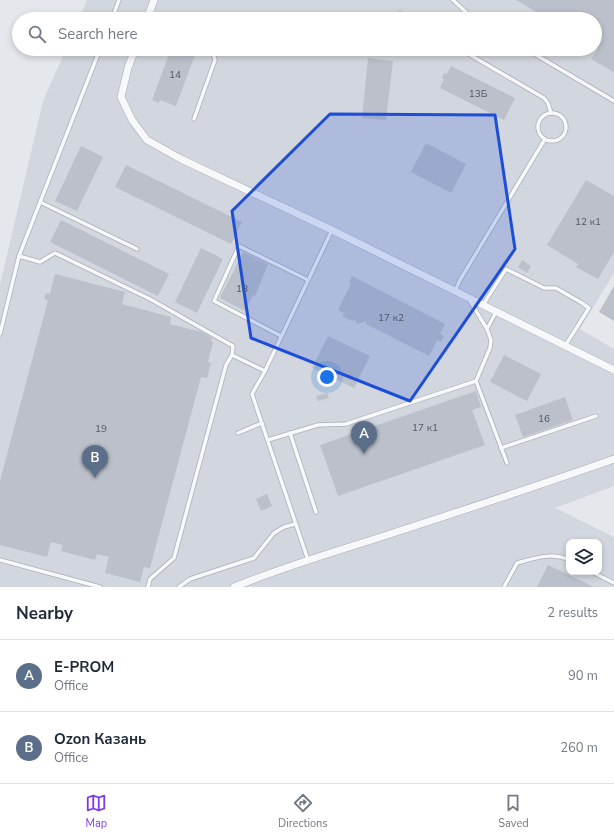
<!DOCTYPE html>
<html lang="en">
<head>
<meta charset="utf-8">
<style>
  :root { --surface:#fff; --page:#f6f6f7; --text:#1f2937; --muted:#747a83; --line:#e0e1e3; --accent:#7c3aed }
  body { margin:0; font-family:"Nunito Sans",sans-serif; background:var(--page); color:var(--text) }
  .controls { position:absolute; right:12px; bottom:12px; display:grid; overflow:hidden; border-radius:8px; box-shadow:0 2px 6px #0003 }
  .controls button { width:36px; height:36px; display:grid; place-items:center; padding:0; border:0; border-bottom:1px solid var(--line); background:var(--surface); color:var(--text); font:20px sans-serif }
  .you { position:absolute; left:327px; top:377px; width:14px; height:14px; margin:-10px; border:3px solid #fff; border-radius:50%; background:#1a73e8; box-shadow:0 0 0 6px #1a73e833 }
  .badge { display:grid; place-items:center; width:26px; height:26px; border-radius:50%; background:var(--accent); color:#fff; font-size:13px; font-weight:700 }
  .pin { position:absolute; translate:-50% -33px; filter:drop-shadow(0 1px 2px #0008) }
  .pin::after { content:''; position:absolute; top:21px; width:14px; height:12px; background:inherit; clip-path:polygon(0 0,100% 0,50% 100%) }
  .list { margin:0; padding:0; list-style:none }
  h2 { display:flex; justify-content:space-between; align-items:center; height:52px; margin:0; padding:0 16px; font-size:17px }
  h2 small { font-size:13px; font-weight:400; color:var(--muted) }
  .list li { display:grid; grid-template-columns:26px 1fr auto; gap:12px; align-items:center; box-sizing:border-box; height:72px; padding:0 16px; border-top:1px solid var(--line) }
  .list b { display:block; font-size:15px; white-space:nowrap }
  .list p { margin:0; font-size:13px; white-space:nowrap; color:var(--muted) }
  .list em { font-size:13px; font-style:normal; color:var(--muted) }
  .icon { flex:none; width:22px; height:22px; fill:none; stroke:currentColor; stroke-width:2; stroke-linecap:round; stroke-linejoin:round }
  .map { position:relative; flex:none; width:614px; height:587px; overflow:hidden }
  .search { position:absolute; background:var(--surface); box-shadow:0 2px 6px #0003; left:12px; right:12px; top:12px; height:44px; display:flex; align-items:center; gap:10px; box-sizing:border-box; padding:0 14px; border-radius:22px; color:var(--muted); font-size:15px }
  .sheet { height:196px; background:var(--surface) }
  nav { display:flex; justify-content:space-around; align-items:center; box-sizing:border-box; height:56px; border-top:1px solid var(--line); background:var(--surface); font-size:11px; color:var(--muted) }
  nav a { display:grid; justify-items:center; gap:2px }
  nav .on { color:var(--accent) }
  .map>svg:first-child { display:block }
</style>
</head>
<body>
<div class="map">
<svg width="614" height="587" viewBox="0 0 614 587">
  <rect width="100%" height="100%" fill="#e4e7ec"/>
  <path fill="#d2d6de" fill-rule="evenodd" d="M87,0H614V273L580,329L614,349V486L555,508L614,537V587H0V285L43,101L66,49H595V19H79ZM569,542H599V572H569Z"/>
  <g fill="#bbc0ca">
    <path d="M516,0H614V72L591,59L598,49L595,47V19H548Z"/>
    <path d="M171,49H197L176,106L160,100L159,103L152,100Z"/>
    <path d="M368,58L393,61L386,120L362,118Z"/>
    <path d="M451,66L515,98L504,120L440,88L444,79L442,78L444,73L447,74Z"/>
    <path d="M426,143L466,164L451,193L411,172Z"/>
    <path d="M81,146L103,157L77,211L55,201Z"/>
    <path d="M126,165L242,222L231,244L115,187Z"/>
    <path d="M586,180L614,196V252L598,279L576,267L578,264L547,245Z"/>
    <path d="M61,220L169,274L158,296L50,242Z"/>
    <path d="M201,248L223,259L197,313L175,302Z"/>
    <path d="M243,252L268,264L255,296L253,295L245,311L220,298Z"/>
    <path d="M522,260L531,266L527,273L518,267Z"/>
    <path d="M55,274L125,292L122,304L171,317L170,324L202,332L212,338L211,341L213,342L208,362L211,363L207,378L201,377L150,568L144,567L140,582L105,573L109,557L97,554L95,560L61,551L63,545L51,542L47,557L0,545V481L48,300L44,299L46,293L50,294Z"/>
    <path d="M352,276L445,324L440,334L444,336L441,342L437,340L429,356L366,324L367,321L357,324L355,320L352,321L342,316L344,313L338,310L351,284L349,282Z"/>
    <path d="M614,286V321L599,312Z"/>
    <path d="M328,336L370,356L354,388L312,368Z"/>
    <path d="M504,355L541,374L527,401L490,382Z"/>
    <path d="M476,391L481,407L472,410L485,445L338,496L320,445Z"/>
    <path d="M327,393L329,398L318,401L316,396Z"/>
    <path d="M565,397L573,420L523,437L515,415Z"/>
    <path d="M267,494L272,506L261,511L256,499Z"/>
    <path d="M548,565L594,587H537Z"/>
  </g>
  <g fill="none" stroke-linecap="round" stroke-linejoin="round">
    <g stroke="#a9aeb7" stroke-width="5">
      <g id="service">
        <path d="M453,0L469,15L475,19"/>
        <path d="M400,13L410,19"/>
        <path d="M149,14L159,19"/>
        <path d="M112,19L119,0"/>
        <path d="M460,49L544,98L548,103L551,113"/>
        <path d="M526,49L614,101"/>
        <circle cx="552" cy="127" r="14"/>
        <path d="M194,119L215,60L212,49"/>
        <path d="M40,202L137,249"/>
        <path d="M19,256L100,49"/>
        <path d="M455,291L460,280L545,139"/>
        <path d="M470,301L487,329"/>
        <path d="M483,305L506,269L544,288H556L582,303L589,308L565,346"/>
        <path d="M496,312L487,329L491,340L490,348L476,381L507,463"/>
        <path d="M0,334L19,256L40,262L55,253L150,299L233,346L232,355L226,365L174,558L150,579L148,587"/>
        <path d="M281,336L214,301L239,246L308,280"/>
        <path d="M232,355L265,371"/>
        <path d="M238,433L262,423"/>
        <path d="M290,433L316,512"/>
        <path d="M268,440L318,425L346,424L476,381"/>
        <path d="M501,448L596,416"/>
        <path d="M0,560L100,587"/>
        <path d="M308,560L252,394L265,371L332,230"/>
        <path d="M592,572L614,583"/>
        <path d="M179,587L190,579L254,558L274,533L284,527L295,524"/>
        <path d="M504,587L517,563C535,558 552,552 569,560"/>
      </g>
    </g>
    <g stroke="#a9aeb7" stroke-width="8">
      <g id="minor">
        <path d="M147,19L154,0"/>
        <path d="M135,49L128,68L121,97L132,120L147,140L181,159L332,230L614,370"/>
        <path d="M234,587C283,567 334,552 384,536C461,511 538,486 614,459"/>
      </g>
    </g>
    <use href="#service" stroke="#f7f8fa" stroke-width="3.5"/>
    <use href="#minor" stroke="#f7f8fa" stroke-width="7"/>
  </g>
  <path fill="#1d4ed8" fill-opacity="0.2" stroke="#1d4ed8" stroke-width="3" stroke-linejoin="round" d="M330,114L495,115L515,249L410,401L251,338L232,211Z"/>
  <g text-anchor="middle" stroke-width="4" stroke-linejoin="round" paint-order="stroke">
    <g font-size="10" fill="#4f5766">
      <text x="175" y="78">14</text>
      <text x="478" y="97">13Б</text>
      <text x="588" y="225">12 к1</text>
      <text x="242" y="292">18</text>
      <text x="391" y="321">17 к2</text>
      <text x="544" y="422">16</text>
      <text x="425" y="431">17 к1</text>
      <text x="101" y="432">19</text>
    </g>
  </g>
</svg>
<div class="controls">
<button><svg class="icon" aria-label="layers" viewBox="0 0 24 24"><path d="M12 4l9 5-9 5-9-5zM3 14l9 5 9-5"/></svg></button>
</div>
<div class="you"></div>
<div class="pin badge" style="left:364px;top:454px;background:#5c6f8a">A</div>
<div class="pin badge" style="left:95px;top:478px;background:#5c6f8a">B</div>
<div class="search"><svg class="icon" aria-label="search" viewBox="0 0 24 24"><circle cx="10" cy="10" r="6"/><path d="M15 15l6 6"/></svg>Search here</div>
</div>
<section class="sheet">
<h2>Nearby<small>2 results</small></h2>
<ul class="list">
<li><span class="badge" style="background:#5c6f8a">A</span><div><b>E-PROM</b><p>Office</p></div><em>90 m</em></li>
<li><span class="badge" style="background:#5c6f8a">B</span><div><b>Ozon Казань</b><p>Office</p></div><em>260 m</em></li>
</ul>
</section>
<nav>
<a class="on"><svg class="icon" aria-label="map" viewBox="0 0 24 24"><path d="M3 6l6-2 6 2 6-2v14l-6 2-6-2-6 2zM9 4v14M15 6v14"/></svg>Map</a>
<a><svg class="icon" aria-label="directions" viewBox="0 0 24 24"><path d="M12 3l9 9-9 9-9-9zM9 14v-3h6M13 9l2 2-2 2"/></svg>Directions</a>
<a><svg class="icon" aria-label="saved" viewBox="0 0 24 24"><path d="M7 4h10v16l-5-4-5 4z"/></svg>Saved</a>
</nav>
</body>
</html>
